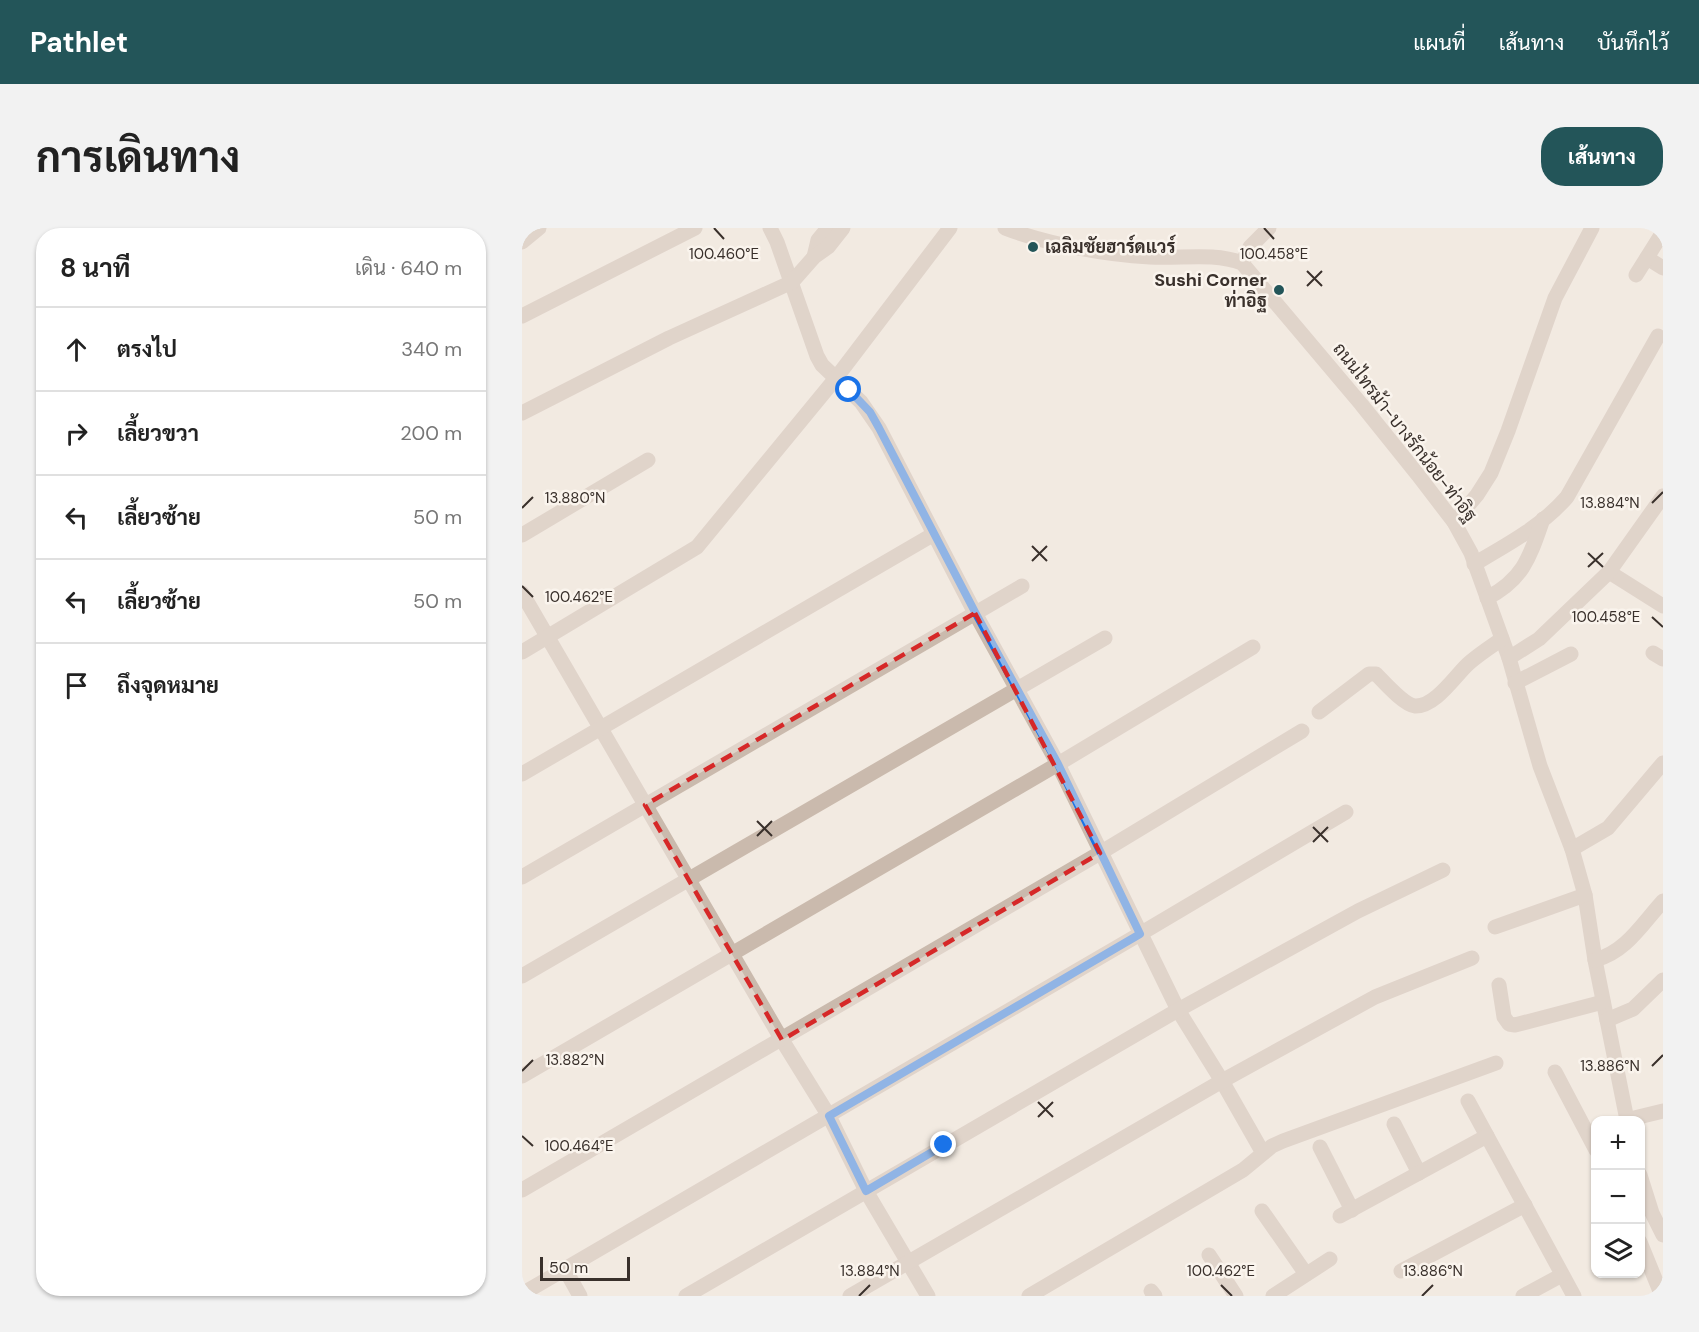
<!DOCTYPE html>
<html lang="th">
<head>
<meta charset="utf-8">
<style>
  :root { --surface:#fff; --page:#f2f2f2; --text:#222; --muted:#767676; --line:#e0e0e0; --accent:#235559 }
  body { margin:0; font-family:"DM Sans",Sarabun,sans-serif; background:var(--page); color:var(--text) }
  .controls { position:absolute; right:18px; bottom:18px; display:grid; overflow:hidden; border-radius:12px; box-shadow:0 2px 4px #0004 }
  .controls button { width:54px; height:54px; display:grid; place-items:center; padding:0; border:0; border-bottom:2px solid var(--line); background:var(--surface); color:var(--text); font:30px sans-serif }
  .scale { position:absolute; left:18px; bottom:15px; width:90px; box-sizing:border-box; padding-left:6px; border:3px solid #39302b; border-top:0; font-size:16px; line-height:21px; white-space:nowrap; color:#39302b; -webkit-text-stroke:4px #faf4ed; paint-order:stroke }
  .stop { position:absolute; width:18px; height:18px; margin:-14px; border:4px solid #1a73e8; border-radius:50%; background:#fff }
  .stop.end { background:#1a73e8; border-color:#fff; box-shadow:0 2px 6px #0008 }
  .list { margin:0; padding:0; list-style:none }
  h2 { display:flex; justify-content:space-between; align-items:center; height:78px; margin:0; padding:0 24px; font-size:26px }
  h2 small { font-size:20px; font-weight:400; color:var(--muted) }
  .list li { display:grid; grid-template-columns:39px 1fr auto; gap:18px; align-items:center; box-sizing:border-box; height:84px; padding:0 24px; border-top:2px solid var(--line) }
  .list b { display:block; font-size:22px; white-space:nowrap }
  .list em { font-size:20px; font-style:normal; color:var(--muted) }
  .icon { flex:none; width:33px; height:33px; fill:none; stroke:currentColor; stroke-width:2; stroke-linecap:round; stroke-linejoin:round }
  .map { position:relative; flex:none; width:1141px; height:1068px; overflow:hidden; border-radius:24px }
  header { display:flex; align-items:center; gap:36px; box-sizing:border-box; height:84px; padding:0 30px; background:var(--accent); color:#fff }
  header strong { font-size:28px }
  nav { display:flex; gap:33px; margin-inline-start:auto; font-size:21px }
  .intro { display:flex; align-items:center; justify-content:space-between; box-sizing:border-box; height:144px; padding:0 36px }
  h1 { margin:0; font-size:42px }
  .button { padding:15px 27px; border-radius:24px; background:var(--accent); color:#fff; font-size:21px; font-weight:700 }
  main { display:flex; gap:36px; padding:0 36px }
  aside { flex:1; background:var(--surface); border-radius:24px; box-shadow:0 2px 4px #0004 }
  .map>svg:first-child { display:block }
</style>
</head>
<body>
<header>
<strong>Pathlet</strong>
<nav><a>แผนที่</a><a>เส้นทาง</a><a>บันทึกไว้</a></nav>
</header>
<div class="intro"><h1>การเดินทาง</h1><a class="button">เส้นทาง</a></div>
<main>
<aside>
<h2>8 นาที<small>เดิน · 640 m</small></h2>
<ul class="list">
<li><svg class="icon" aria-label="ahead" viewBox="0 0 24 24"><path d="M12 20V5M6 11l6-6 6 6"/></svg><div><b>ตรงไป</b></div><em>340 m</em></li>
<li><svg class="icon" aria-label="right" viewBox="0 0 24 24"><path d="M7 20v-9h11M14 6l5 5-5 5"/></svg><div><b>เลี้ยวขวา</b></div><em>200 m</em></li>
<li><svg class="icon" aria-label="left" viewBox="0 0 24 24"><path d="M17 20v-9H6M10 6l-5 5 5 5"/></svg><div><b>เลี้ยวซ้าย</b></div><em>50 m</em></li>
<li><svg class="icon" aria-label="left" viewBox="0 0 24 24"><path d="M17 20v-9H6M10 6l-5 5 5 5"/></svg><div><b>เลี้ยวซ้าย</b></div><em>50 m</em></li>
<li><svg class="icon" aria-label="arrive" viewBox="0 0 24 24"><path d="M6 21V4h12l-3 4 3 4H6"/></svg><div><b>ถึงจุดหมาย</b></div></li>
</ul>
</aside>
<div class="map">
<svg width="1141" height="1068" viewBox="0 0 1141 1068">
  <rect width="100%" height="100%" fill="#f2eae1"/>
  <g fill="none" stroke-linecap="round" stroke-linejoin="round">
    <g stroke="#cabaad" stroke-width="15">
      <path d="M248,0L255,14L295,128L300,137L339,174L357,200L453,385L536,536L656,782L700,853L741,925"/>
      <path d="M483,0C524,16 584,27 628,29C658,31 691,24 720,35L839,176L896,247L932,294L949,325L987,430L1018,538L1050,621L1063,667L1073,732L1105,892"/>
      <path d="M0,14L17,0"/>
      <path d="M292,29L296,12L306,0"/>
      <path d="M1125,30L1141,40"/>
      <path d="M720,35L728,19L747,0"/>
      <path d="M1114,47L1141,4"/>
      <path d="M0,88L173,0"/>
      <path d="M0,185L147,110L270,54L292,29L306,19L321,0"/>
      <path d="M932,294L955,267L969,245L986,203L1033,70L1070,0"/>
      <path d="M0,307L126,232"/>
      <path d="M952,336C985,317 1020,298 1045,269L1136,108"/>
      <path d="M1087,344L1141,378"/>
      <path d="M0,365L260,812L307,888L344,963L406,1068"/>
      <path d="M965,370C1002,351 1008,328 1021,291"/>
      <path d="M0,424L175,319L314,150L428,0"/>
      <path d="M1131,425L1141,431"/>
      <path d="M987,430L1017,411L1087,344L1141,268"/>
      <path d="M993,455L1049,426"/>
      <path d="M797,484L847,446H854C862,454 882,477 893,478C913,479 933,448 946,436C956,427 968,419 980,411"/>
      <path d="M0,546L412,306"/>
      <path d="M1050,621L1086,600L1141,535"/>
      <path d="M0,649L500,358"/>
      <path d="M973,699L1063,667"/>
      <path d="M1073,732C1104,724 1120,696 1141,673"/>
      <path d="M0,748L583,410"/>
      <path d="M977,757L982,789L987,796L993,797L1081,774"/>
      <path d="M1085,792L1111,781L1141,752"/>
      <path d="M1033,844L1074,922"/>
      <path d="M0,848L536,536L731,419"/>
      <path d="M946,873L1052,1068"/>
      <path d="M1104,892L1141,883"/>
      <path d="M872,896L897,945"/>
      <path d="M798,919L830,982"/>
      <path d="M1118,947L1130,985L1141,1007"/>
      <path d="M0,962L578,625L780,503"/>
      <path d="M740,983L784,1046"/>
      <path d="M818,988L965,908"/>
      <path d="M1118,1014L1140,1068"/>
      <path d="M687,1027L714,1068"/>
      <path d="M43,1041L58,1068"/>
      <path d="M879,1043L1003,977"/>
      <path d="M629,1063L633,1068"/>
      <path d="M0,1066L618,706L824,584"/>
      <path d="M164,1068L656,782L836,683L921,642"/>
      <path d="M328,1068L700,853L853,769L950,730"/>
      <path d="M507,1068L721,942L750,918L761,913L974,835"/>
      <path d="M751,1068L808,1031"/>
      <path d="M1001,1068L1040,1047"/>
    </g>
  </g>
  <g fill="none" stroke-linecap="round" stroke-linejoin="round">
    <path stroke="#1a73e8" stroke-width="8" d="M327,162L348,184L357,200L453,384L536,536L618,706L307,888L344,963L422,917"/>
  </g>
  <path d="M0 0H1141V1068H0ZM453,385L578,625L260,812L123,577Z" fill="#f2eae1" fill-opacity=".55" fill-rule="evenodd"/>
  <path fill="none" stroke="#d62828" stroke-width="4.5" stroke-dasharray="12 8" stroke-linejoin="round" d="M453,385L578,625L260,812L123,577Z"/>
  <path fill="none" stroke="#39302b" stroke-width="2" d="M192,0L202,11M742,0L752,11M785,43L800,58M785,58L800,43M1130,275L1141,264M0,280L11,269M510,318L525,333M1066,325L1081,339M510,333L525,318M1066,339L1081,325M0,358L11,369M1130,389L1141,399M235,593L250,608M791,599L806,614M235,608L250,593M791,614L806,599M1130,838L1141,827M0,843L11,832M516,874L531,889M516,889L531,874M0,908L11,918M699,1057L710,1068M337,1068L348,1057M900,1068L911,1057"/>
  <g fill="#235559" stroke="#faf4ed" stroke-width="2">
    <circle cx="511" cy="19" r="6"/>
    <circle cx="757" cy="62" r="6"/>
  </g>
  <g text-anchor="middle" stroke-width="5" stroke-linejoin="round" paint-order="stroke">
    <g font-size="18" font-weight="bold" fill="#39302b" stroke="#faf4ed" text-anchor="start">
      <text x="523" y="25">เฉลิมชัยฮาร์ดแวร์</text>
      <text x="745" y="58" text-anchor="end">Sushi Corner<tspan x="745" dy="21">ท่าอิฐ</tspan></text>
    </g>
    <g font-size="18" fill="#39302b" stroke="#faf4ed">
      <text transform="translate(883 204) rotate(52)" y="6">ถนนไทรม้า-บางรักน้อย-ท่าอิฐ</text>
    </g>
  </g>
  <g font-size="15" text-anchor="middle" fill="#39302b" stroke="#faf4ed" stroke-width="5" stroke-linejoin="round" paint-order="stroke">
    <text x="202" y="31">100.460°E</text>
    <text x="752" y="31">100.458°E</text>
    <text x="53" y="275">13.880°N</text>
    <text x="1088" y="280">13.884°N</text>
    <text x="57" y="374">100.462°E</text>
    <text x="1084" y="394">100.458°E</text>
    <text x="53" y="837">13.882°N</text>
    <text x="1088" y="843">13.886°N</text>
    <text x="57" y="923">100.464°E</text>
    <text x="911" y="1048">13.886°N</text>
    <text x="348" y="1048">13.884°N</text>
    <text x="699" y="1048">100.462°E</text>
  </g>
</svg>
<div class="controls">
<button>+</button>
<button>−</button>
<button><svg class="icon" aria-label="layers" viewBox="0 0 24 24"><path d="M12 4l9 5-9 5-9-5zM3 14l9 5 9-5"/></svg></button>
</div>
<div class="scale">50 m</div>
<div class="stop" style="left:327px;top:162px"></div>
<div class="stop end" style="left:422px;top:917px"></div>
</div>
</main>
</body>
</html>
